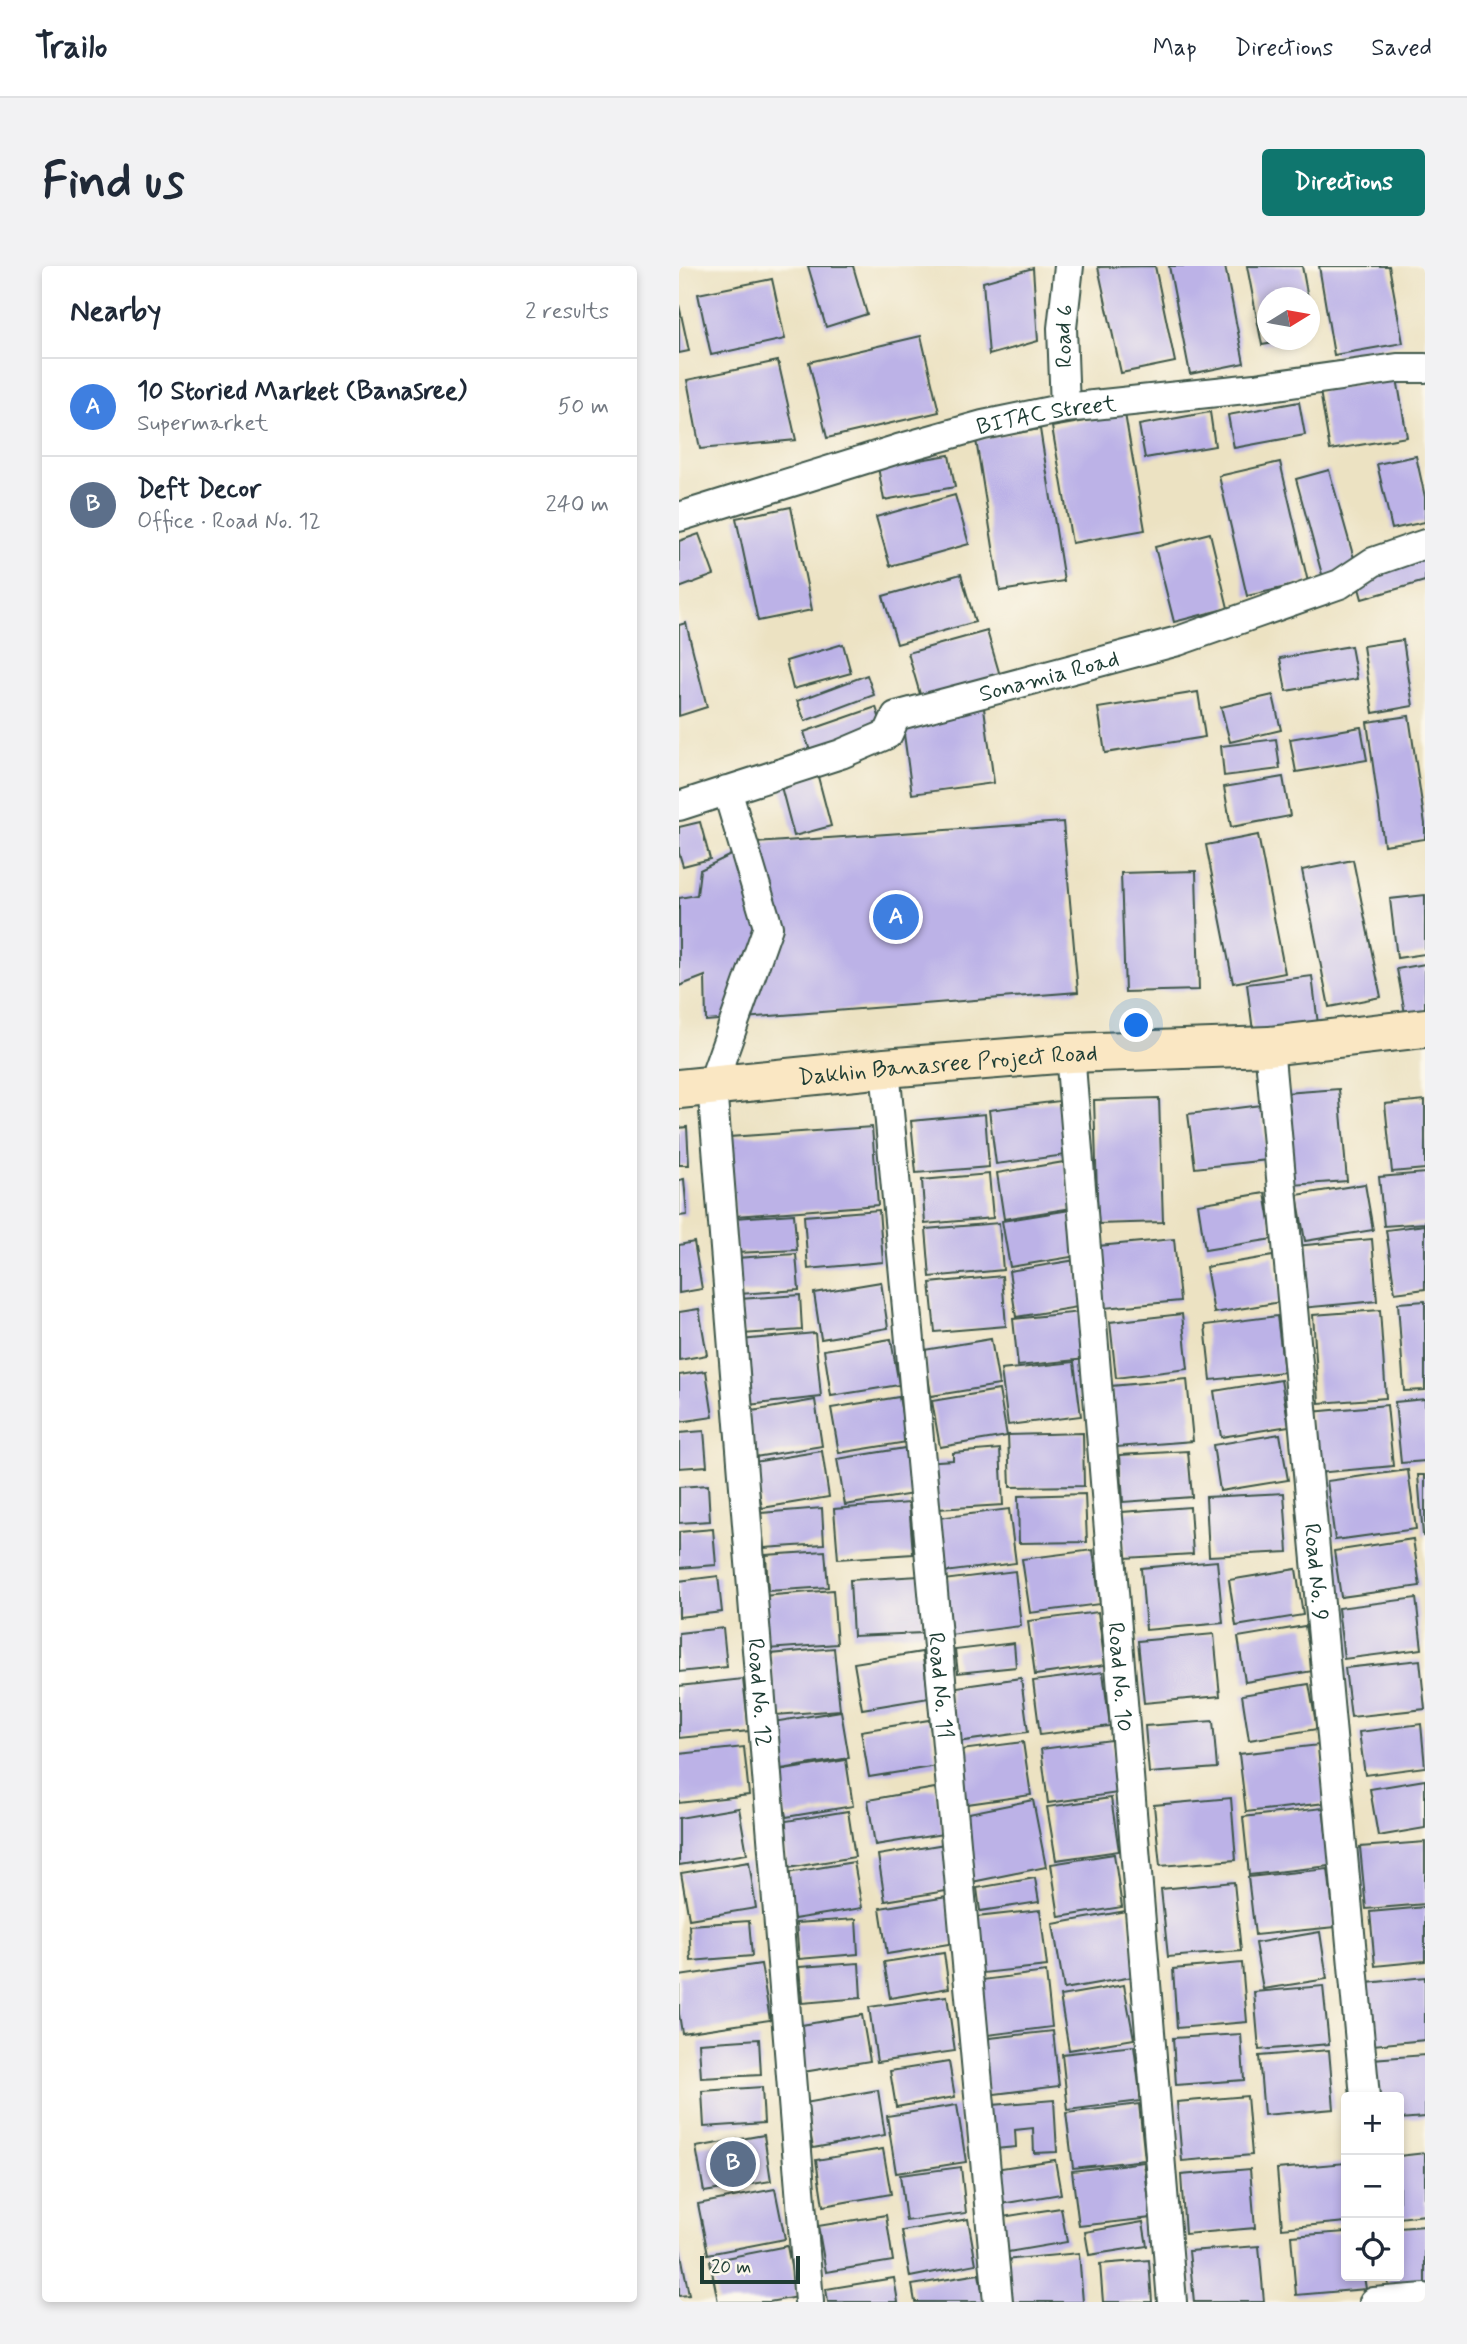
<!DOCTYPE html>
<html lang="en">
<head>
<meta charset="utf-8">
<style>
  :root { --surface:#fff; --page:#f2f2f3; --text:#1f2937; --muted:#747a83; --line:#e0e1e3; --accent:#0f766e }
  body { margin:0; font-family:Mynerve,sans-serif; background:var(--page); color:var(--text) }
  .controls { position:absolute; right:21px; bottom:21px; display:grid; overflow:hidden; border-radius:7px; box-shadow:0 4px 10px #0003 }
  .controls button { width:63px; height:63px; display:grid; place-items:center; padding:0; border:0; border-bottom:2px solid var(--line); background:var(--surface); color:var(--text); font:35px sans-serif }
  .compass { position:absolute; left:578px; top:21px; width:63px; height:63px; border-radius:50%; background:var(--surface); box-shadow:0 4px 10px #0003; rotate:79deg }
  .scale { position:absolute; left:21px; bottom:18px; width:100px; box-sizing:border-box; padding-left:7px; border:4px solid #1f3d34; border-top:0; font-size:19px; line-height:24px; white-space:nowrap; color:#1f3d34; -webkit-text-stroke:5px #fbf7ec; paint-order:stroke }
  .you { position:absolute; left:458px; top:760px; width:24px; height:24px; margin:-18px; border:5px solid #fff; border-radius:50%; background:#1a73e8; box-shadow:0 0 0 10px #1a73e833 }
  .badge { display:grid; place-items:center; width:46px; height:46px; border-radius:50%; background:var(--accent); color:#fff; font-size:23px; font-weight:700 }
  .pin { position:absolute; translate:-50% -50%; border:4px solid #fff; box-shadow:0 2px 7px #0006 }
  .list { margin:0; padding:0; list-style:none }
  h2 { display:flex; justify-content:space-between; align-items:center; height:91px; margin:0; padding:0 28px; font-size:30px }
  h2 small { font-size:23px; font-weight:400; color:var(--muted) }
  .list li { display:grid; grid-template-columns:46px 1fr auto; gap:21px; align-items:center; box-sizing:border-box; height:98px; padding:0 28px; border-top:2px solid var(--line) }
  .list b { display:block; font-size:26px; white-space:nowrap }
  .list p { margin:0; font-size:23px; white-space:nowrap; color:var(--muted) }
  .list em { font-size:23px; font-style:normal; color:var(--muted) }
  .icon { flex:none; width:38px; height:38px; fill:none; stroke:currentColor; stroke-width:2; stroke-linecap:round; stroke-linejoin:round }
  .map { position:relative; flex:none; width:746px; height:2036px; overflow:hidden; border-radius:7px }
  header { display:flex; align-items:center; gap:42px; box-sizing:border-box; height:98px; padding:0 35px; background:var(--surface); border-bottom:2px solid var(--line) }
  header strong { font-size:33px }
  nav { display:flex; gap:38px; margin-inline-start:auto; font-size:24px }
  .intro { display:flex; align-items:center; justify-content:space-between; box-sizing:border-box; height:168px; padding:0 42px }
  h1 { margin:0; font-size:49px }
  .button { padding:18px 32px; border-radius:7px; background:var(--accent); color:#fff; font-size:24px; font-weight:700 }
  main { display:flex; gap:42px; padding:0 42px }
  aside { flex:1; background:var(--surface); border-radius:7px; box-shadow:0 4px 10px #0003 }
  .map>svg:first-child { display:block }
</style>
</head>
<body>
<header>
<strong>Trailo</strong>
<nav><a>Map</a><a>Directions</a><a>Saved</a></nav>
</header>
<div class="intro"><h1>Find us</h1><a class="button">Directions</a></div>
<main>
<aside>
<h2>Nearby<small>2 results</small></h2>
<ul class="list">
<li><span class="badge" style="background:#3f7fe0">A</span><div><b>10 Storied Market (Banasree)</b><p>Supermarket</p></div><em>50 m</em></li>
<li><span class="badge" style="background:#5c6f8a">B</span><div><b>Deft Decor</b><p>Office · Road No. 12</p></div><em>240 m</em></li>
</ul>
</aside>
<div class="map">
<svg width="746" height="2036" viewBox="0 0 746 2036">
  <rect width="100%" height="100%" fill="#fbf7ec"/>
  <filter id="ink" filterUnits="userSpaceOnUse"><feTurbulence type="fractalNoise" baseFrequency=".0143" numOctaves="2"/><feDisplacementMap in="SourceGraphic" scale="14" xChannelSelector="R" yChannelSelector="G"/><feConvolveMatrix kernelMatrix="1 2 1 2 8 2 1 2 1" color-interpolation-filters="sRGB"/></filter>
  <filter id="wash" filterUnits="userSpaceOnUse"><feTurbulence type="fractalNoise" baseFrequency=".00686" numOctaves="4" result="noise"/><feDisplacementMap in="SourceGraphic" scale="28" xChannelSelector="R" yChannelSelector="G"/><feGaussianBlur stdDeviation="1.57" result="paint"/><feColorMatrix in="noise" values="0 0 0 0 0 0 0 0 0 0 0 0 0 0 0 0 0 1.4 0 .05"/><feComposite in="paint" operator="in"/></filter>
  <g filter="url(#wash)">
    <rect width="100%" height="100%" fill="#ece2c2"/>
    <g id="blocks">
      <g fill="#bcb2e7">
        <path d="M129,0H174L188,48L147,61Z"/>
        <path d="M476,0L496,96L442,107L419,1Z"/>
        <path d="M490,0H546L565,97L511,108Z"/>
        <path d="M568,0H623L629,32H589V74L606,75L583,79Z"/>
        <path d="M640,0H710L724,77L655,89Z"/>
        <path d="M354,2L359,75L310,89L304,16Z"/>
        <path d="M93,13L106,73L32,89L19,28Z"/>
        <path d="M0,39L10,85L0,87Z"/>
        <path d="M242,70L260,146L148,172L130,96Z"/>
        <path d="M99,95L117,174L21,183L8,114Z"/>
        <path d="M718,112L728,171L651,184L641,125Z"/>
        <path d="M620,136L626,169L555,182L549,149Z"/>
        <path d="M531,146L536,180L466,192L460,159Z"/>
        <path d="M446,148L466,264L393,277L373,161Z"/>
        <path d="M361,163L385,315L321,325L297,174Z"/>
        <path d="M270,189L276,221L205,234L199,201Z"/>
        <path d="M737,190L746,231V256L713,263L698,198Z"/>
        <path d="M601,196L629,316L568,330L540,210Z"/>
        <path d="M650,204L678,303L644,312L617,213Z"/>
        <path d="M276,229L290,278L211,300L197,251Z"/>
        <path d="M112,241L133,344L79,355L57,252Z"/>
        <path d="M531,267L549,342L495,356L476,281Z"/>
        <path d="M20,268L35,309L0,322V275Z"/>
        <path d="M746,291V315L683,333L677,311Z"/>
        <path d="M282,308L296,356L218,378L204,330Z"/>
        <path d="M7,357L28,441L0,450V359Z"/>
        <path d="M308,365L322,413L243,435L229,387Z"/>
        <path d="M724,374L734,440L694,447L684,380Z"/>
        <path d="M164,378L172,407L114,423L107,395Z"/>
        <path d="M672,380L678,413L607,425L601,392Z"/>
        <path d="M188,409L195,429L126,455L118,435Z"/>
        <path d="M519,426L526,471L426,487L419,442Z"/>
        <path d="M594,429L602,464L551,476L542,441Z"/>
        <path d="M197,441L203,460L131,485L125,466Z"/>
        <path d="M305,442L315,517L233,528L223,453Z"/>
        <path d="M730,450L746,558V573L705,579L688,456Z"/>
        <path d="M682,461L688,494L617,506L611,473Z"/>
        <path d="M597,473L601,503L545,510L542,480Z"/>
        <path d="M137,503L152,560L115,570L100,513Z"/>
        <path d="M604,511L611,550L552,561L545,521Z"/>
        <path d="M21,556L31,593L4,600L0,587V561Z"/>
        <path d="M384,556L399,726L27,755L26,710L0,720V632L18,629L21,604L76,577Z"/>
        <path d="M579,569L606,707L554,717L527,579Z"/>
        <path d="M674,594L702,731L650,741L623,604Z"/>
        <path d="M517,605L520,724L446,726L442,607Z"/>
        <path d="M746,629V688L718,692L711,633Z"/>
        <path d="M746,698V750L727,753L718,703Z"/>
        <path d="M633,710L640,766L575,773L568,718Z"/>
        <path d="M660,823L668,915L613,919L606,827Z"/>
        <path d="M480,832L484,956L419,958L415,834Z"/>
        <path d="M746,834V903L713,906L706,838Z"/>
        <path d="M380,835L387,889L317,898L310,844Z"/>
        <path d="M582,839L588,894L516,902L509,848Z"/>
        <path d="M306,848L310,901L237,907L232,855Z"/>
        <path d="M8,861L10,899H0V862Z"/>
        <path d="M193,861L199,939L56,950L50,871Z"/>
        <path d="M385,896L393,942L325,953L318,907Z"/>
        <path d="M746,907V957L705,960L700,911Z"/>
        <path d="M310,908L314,952L246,958L243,914Z"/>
        <path d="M5,913L8,949L0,950V914Z"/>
        <path d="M686,918L694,964L626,975L618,929Z"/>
        <path d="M586,927L594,973L526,984L519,938Z"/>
        <path d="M200,944L204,996L129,1003L125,950Z"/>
        <path d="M391,944L398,990L331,1001L323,955Z"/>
        <path d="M115,948L118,984L57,987L55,952Z"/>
        <path d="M320,957L324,1004L251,1011L247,963Z"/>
        <path d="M746,959V1023L716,1027L707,964Z"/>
        <path d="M495,973L501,1035L425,1042L419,980Z"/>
        <path d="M693,973L698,1035L622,1042L616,980Z"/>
        <path d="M15,976L23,1023L0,1027V979Z"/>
        <path d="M117,988L120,1024L60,1028L57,992Z"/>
        <path d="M594,990L602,1036L535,1047L527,1001Z"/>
        <path d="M397,994L405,1040L337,1051L330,1005Z"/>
        <path d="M323,1010L327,1060L256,1066L251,1017Z"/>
        <path d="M202,1016L209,1062L142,1073L135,1027Z"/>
        <path d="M121,1029L123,1064L63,1068L61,1033Z"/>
        <path d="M746,1035V1124L725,1125L719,1037Z"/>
        <path d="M20,1043L28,1089L0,1094V1046Z"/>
        <path d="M701,1044L707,1132L640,1137L634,1049Z"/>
        <path d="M402,1046L407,1093L339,1100L334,1053Z"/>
        <path d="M503,1048L509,1103L437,1112L431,1056Z"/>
        <path d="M598,1050L605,1106L532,1114L526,1059Z"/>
        <path d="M136,1067L142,1131L69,1139L62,1074Z"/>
        <path d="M212,1073L220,1119L152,1130L145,1084Z"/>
        <path d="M312,1073L320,1119L252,1130L245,1084Z"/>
        <path d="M395,1096L402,1150L329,1159L322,1104Z"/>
        <path d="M27,1105L34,1151L0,1156V1109Z"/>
        <path d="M508,1113L514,1175L438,1181L432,1120Z"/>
        <path d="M602,1114L610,1160L542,1171L535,1125Z"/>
        <path d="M320,1124L328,1170L261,1181L253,1135Z"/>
        <path d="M220,1131L228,1176L160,1187L152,1142Z"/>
        <path d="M746,1133V1195L722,1197L716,1136Z"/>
        <path d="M136,1134L143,1180L76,1191L68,1146Z"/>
        <path d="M708,1139L714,1200L638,1207L632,1146Z"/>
        <path d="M25,1165L28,1200L0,1202V1167Z"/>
        <path d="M404,1167L405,1220L331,1221L329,1169Z"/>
        <path d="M601,1168L609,1214L541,1225L534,1179Z"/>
        <path d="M226,1182L234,1228L166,1239L158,1193Z"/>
        <path d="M321,1183L324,1239L242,1244L244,1196L274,1194V1187Z"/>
        <path d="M143,1185L150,1231L83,1242L75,1196Z"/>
        <path d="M509,1185L513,1231L444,1236L441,1189Z"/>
        <path d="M729,1204L737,1263L656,1274L648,1215Z"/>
        <path d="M739,1209H746V1269L744,1270Z"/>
        <path d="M29,1219L31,1255L0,1257V1221Z"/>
        <path d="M605,1227L609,1286L530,1290L527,1231Z"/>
        <path d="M406,1228L408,1276L340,1277L339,1230Z"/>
        <path d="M230,1237L234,1288L159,1293L155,1243Z"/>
        <path d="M511,1241L514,1288L446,1292L443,1246Z"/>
        <path d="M143,1242L145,1278L85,1282L82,1247Z"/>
        <path d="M330,1243L337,1297L266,1306L259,1252Z"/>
        <path d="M34,1263L37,1299L0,1302V1266Z"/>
        <path d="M734,1273L741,1320L662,1331L655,1285Z"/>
        <path d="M414,1284L421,1338L351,1347L343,1293Z"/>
        <path d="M146,1285L149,1321L89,1325L87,1289Z"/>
        <path d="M538,1295L544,1357L467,1364L462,1302Z"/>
        <path d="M617,1303L624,1349L557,1360L550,1314Z"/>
        <path d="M336,1305L342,1360L271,1369L264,1314Z"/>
        <path d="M39,1310L43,1346L0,1351V1315Z"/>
        <path d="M241,1310L244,1367L174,1370L171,1314Z"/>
        <path d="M154,1324L158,1378L88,1383L84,1330Z"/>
        <path d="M737,1332L743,1383L665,1393L659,1342Z"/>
        <path d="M419,1346L426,1399L356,1409L349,1355Z"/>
        <path d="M626,1360L634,1405L566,1416L559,1371Z"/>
        <path d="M44,1362L48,1401L0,1406V1367Z"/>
        <path d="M535,1368L541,1430L465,1437L459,1375Z"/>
        <path d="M335,1377L337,1401L279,1407L276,1384Z"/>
        <path d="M155,1382L161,1444L97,1449L92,1388Z"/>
        <path d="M243,1386L250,1432L183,1443L175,1397Z"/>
        <path d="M741,1394L746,1443L672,1451L666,1402Z"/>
        <path d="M424,1406L431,1460L361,1469L354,1415Z"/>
        <path d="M342,1412L349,1466L278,1476L271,1422Z"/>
        <path d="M64,1413L70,1465L0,1472V1420Z"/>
        <path d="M630,1418L638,1463L570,1474L563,1429Z"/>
        <path d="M162,1445L170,1492L102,1503L94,1456Z"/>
        <path d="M250,1454L258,1500L190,1511L182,1465Z"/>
        <path d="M534,1455L538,1502L470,1507L466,1460Z"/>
        <path d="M742,1458L746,1501L686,1509L680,1466Z"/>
        <path d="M432,1474L439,1527L369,1537L362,1483Z"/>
        <path d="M344,1476L352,1529L281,1539L274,1485Z"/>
        <path d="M640,1479L646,1537L567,1546L560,1488Z"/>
        <path d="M65,1481L70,1529L0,1537V1488Z"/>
        <path d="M167,1494L174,1540L107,1551L99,1505Z"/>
        <path d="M746,1514V1562L699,1570L691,1523Z"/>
        <path d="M256,1522L264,1568L196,1579L189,1534Z"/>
        <path d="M432,1532L440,1585L377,1594L368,1541Z"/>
        <path d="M552,1532L557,1594L481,1600L475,1539Z"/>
        <path d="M354,1534L367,1601L293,1616L280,1549Z"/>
        <path d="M60,1542L68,1588L0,1599V1552Z"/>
        <path d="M644,1542L651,1600L570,1609L564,1551Z"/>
        <path d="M169,1545L176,1591L109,1602L101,1556Z"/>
        <path d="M746,1576V1638L687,1643L681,1581Z"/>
        <path d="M266,1578L273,1624L206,1635L199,1589Z"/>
        <path d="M435,1588L443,1641L380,1651L372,1598Z"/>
        <path d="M70,1596L77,1642L10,1653L2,1607Z"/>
        <path d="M175,1596L183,1642L115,1653L108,1607Z"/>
        <path d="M649,1603L656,1661L576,1669L569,1611Z"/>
        <path d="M356,1612L360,1636L301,1645L298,1622Z"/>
        <path d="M555,1616L562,1685L489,1691L482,1623Z"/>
        <path d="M268,1631L276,1677L208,1688L201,1642Z"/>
        <path d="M746,1641V1695L696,1700L691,1646Z"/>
        <path d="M361,1644L368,1700L295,1708L289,1652Z"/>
        <path d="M447,1645L459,1710L385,1723L374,1658Z"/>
        <path d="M177,1653L179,1688L120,1693L117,1657Z"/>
        <path d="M70,1655L73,1690L12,1695L10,1659Z"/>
        <path d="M641,1666L648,1713L584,1723L576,1677Z"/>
        <path d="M265,1687L270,1722L211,1732L205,1696Z"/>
        <path d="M180,1697L182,1732L123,1737L120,1701Z"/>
        <path d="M563,1697L568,1756L498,1762L494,1703Z"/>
        <path d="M82,1698L91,1754L3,1767L0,1748V1710Z"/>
        <path d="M367,1706L373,1761L301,1770L295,1715Z"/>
        <path d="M746,1711V1774L694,1779L688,1717Z"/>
        <path d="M445,1719L455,1773L390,1784L381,1730Z"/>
        <path d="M644,1720L650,1778L580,1784L575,1726Z"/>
        <path d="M268,1730L276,1785L198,1796L190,1741Z"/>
        <path d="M183,1749L191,1795L124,1806L116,1760Z"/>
        <path d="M374,1765L380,1820L308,1829L302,1773Z"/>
        <path d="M562,1768L565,1814L497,1819L494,1772Z"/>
        <path d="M80,1773L82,1809L22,1812L20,1777Z"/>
        <path d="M455,1780L462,1835L389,1844L383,1788Z"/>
        <path d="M650,1784L655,1843L585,1849L580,1790Z"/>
        <path d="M746,1789V1851L720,1853V1831H696L693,1793Z"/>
        <path d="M270,1796L276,1831L217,1841L211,1805Z"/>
        <path d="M83,1821L85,1857L25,1861L23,1825Z"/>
        <path d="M199,1824L206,1869L134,1882L126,1837Z"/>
        <path d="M568,1830L573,1889L503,1895L498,1836Z"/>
        <path d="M375,1834L378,1886L355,1887L354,1862L336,1864L337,1881L305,1884L302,1840Z"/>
        <path d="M460,1838L466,1894L394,1902L387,1847Z"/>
        <path d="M278,1839L287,1896L217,1907L208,1850Z"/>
        <path d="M85,1869L92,1915L25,1926L17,1881Z"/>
        <path d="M204,1883L212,1928L144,1940L137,1894Z"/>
        <path d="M746,1887V1949L720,1952V1890Z"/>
        <path d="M376,1894L382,1928L322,1938L316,1903Z"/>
        <path d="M465,1896L472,1952L400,1960L393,1905Z"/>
        <path d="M667,1897V1956L603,1962L598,1903Z"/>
        <path d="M282,1901L287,1947L227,1955L221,1909Z"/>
        <path d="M571,1903L576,1962L506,1968L502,1909Z"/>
        <path d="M96,1923L106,1973L29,1988L19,1938Z"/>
        <path d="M382,1942L388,1976L329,1986L323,1951Z"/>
        <path d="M207,1949L214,1995L147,2006L139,1960Z"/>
        <path d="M289,1953L297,1998L231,2011L223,1965Z"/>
        <path d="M464,1956L468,1980L410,1989L406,1966Z"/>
        <path d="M746,1960V2022L710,2025L709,2010H720V1962Z"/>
        <path d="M667,1966V2010H685L687,2023L617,2029L612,1970Z"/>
        <path d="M0,1978L10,2029L0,2030Z"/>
        <path d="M108,1980L118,2031L90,2036H39L31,1995Z"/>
        <path d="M580,1980L585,2036H515L510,1985Z"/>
        <path d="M400,1987L404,2036H328L324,1994Z"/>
        <path d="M470,1994L473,2036H424L421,1998Z"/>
        <path d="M300,2008L305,2036H236L233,2019Z"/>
        <path d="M215,2012L219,2036H149L147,2023Z"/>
      </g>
    </g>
  </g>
  <g filter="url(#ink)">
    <use href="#blocks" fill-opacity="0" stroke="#3e5649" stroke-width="2"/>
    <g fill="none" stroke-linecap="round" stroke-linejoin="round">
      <g stroke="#3e5649" stroke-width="32">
        <g id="street">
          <path id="s1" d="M386,142L383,62L390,0"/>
          <path id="s2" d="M0,251L219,183L304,159L386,142L576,122L718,102H746"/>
          <path id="s3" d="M48,524L89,661L33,819L130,2036"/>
          <path id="s4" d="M0,540L162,488L209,468L217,450L499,375L661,318L694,296L746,278"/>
          <path id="s5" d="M590,780L686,1831"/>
          <path id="s6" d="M391,787L493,2036"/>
          <path id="s7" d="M206,802L319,2036"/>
          <path d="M695,2036L746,2032"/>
        </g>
      </g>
      <g stroke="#3e5649" stroke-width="42">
        <g id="secondary">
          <path id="s8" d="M0,823L206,802L391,787L590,780L746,762"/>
        </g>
      </g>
      <use href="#street" stroke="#fff" stroke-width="28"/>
      <use href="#secondary" stroke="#fae7c3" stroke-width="38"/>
    </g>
  </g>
  <g text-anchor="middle" stroke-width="5" stroke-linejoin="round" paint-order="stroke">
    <g font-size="23" fill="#1f3d34" stroke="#fbf7ec">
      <text dy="8" stroke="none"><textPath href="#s1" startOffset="72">Road 6</textPath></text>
      <text dy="8" stroke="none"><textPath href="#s2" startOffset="382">BITAC Street</textPath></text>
      <text dy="8" stroke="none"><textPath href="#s4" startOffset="399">Sonamia Road</textPath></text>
      <text dy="8" stroke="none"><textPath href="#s8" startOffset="270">Dakhin Banasree Project Road</textPath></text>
      <text dy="8" stroke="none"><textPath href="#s5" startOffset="528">Road No. 9</textPath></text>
      <text dy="8" stroke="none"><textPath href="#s6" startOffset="626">Road No. 10</textPath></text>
      <text dy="8" stroke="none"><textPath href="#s7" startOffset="620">Road No. 11</textPath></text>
      <text dy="8" stroke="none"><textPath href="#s3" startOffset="920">Road No. 12</textPath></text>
    </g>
  </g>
</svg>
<div class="controls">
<button>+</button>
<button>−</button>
<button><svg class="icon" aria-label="locate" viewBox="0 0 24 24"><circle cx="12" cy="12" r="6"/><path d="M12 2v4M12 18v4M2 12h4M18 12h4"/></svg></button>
</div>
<svg class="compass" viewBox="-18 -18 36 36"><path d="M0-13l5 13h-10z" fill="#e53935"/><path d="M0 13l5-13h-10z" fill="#747a83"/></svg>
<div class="scale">20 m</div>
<div class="you"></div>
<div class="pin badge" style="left:217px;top:651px;background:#3f7fe0">A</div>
<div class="pin badge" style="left:54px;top:1898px;background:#5c6f8a">B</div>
</div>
</main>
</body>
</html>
